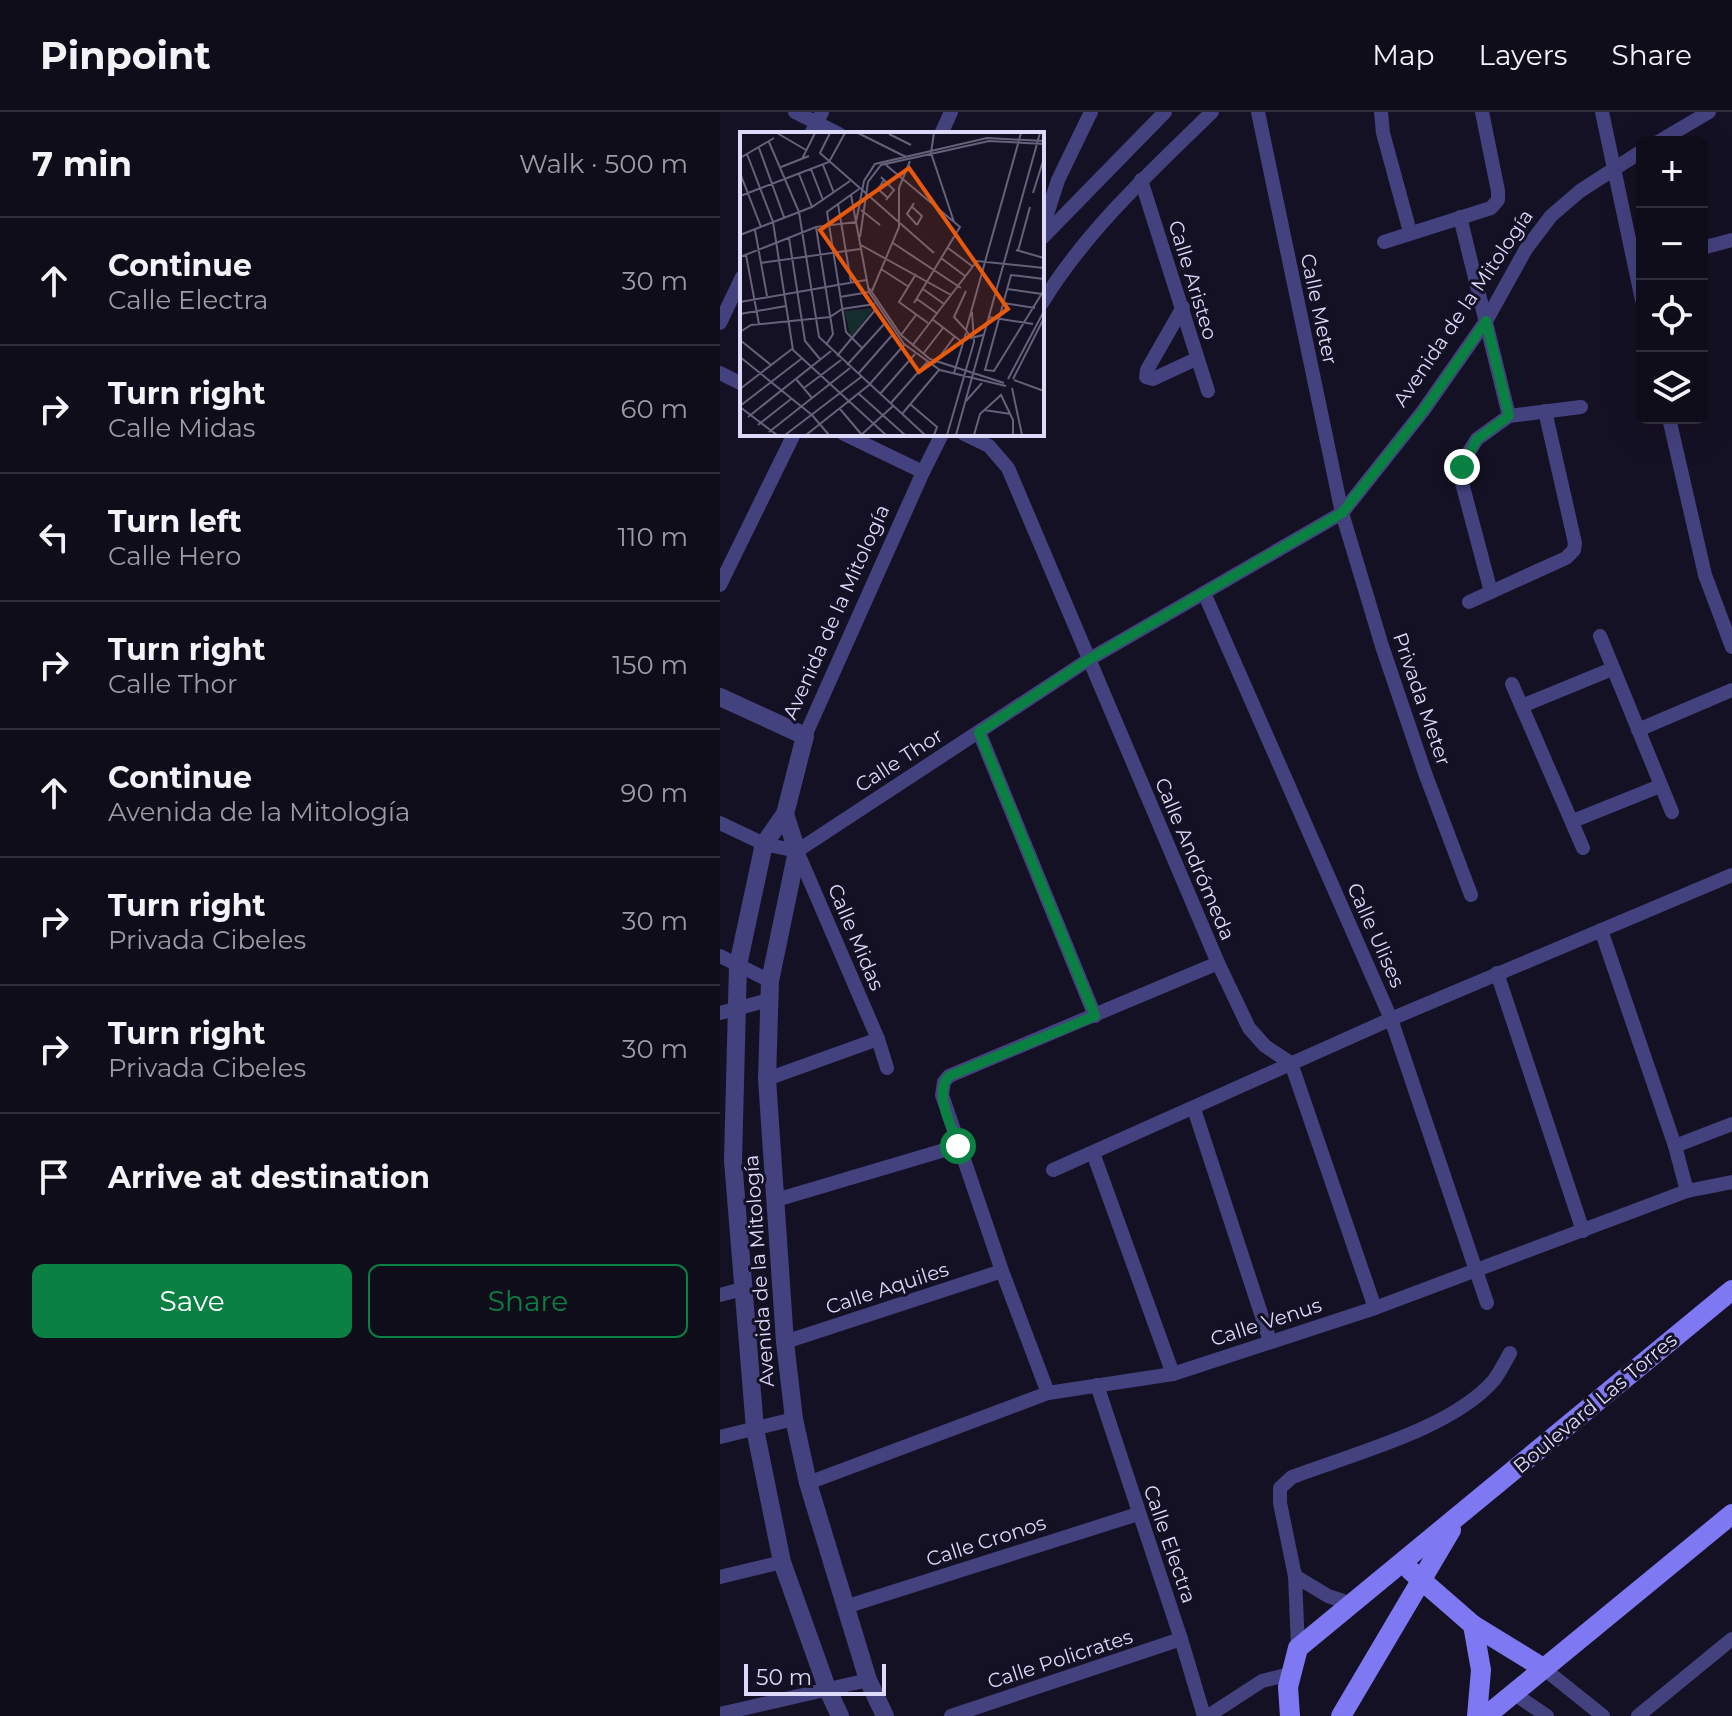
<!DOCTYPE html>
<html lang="en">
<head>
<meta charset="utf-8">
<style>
  :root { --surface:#100d1b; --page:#1e1b28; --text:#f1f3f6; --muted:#9c9ca3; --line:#302d3a; --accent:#0b8043 }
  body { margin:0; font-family:Montserrat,sans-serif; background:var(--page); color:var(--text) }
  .controls { position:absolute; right:24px; top:24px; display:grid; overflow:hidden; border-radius:12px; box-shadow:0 8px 32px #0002 }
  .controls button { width:72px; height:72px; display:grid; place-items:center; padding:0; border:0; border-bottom:2px solid var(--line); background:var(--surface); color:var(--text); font:40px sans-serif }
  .scale { position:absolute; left:24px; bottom:20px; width:142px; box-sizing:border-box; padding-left:8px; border:4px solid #ddd9fb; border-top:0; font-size:22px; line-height:28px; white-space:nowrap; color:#ddd9fb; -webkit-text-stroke:6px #151124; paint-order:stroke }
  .stop { position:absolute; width:24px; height:24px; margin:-18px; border:6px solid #0b8043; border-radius:50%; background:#fff }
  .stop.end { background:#0b8043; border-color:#fff; box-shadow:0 2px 8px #0008 }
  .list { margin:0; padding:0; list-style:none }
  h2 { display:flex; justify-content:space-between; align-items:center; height:104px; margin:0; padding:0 32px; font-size:34px }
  h2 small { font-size:26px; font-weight:400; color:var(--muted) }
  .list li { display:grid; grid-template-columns:52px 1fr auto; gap:24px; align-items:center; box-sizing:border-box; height:128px; padding:0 32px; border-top:2px solid var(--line) }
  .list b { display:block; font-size:30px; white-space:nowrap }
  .list p { margin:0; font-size:26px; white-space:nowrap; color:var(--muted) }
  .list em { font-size:26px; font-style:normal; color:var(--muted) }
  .actions { display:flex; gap:16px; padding:24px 32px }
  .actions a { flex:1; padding:18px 0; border:2px solid var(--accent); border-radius:12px; text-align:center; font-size:28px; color:var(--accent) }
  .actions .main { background:var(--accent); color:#fff }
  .icon { flex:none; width:44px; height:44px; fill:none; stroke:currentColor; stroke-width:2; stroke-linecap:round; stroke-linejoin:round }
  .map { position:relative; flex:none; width:1012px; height:1604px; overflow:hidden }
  header { display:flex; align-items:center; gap:48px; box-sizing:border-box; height:112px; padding:0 40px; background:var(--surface); border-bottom:2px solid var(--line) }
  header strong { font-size:38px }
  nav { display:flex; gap:44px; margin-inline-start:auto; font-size:28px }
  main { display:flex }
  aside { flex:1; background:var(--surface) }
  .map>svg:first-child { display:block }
</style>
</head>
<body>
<header>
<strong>Pinpoint</strong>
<nav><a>Map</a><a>Layers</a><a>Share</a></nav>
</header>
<main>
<aside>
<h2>7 min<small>Walk · 500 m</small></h2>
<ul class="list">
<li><svg class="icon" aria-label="ahead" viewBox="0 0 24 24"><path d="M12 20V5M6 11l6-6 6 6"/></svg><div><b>Continue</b><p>Calle Electra</p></div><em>30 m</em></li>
<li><svg class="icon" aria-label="right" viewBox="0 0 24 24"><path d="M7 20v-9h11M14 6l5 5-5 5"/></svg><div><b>Turn right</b><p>Calle Midas</p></div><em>60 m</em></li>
<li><svg class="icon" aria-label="left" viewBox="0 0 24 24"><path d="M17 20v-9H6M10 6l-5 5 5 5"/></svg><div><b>Turn left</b><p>Calle Hero</p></div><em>110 m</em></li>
<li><svg class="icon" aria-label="right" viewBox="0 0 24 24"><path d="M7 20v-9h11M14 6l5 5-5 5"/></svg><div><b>Turn right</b><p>Calle Thor</p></div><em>150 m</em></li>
<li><svg class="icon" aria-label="ahead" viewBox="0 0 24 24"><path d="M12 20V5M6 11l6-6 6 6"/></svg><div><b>Continue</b><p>Avenida de la Mitología</p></div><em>90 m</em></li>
<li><svg class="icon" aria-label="right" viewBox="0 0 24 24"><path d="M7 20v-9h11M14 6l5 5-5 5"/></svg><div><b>Turn right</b><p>Privada Cibeles</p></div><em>30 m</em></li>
<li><svg class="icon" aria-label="right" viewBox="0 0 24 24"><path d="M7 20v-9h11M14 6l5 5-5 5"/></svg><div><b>Turn right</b><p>Privada Cibeles</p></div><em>30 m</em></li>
<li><svg class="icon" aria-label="arrive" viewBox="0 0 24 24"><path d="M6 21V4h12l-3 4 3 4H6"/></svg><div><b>Arrive at destination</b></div></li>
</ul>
<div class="actions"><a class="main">Save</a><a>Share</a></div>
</aside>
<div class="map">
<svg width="1012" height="1604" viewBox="0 0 1012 1604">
  <rect width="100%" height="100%" fill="#151124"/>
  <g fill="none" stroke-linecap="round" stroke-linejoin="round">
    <g stroke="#44417f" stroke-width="14">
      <path d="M75,0L119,22"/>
      <path d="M538,0L622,401L662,534L705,661L751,783"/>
      <path d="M661,0L663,21L690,120"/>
      <path d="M882,0L922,188"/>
      <path d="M91,22L102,0"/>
      <path d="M221,22L231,0"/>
      <path d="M938,30L989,0"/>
      <path d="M421,68L488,279"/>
      <path d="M740,105L789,304"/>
      <path d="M322,118L338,68L371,0"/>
      <path d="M322,126L445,0"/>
      <path d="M664,130L771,96L778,88V79L762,0"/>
      <path d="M982,136L1012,128"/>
      <path d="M322,191C366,119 431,59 492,0"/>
      <path d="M463,195L427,258L426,265L433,267L476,247"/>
      <path d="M0,211L22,165"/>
      <path d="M0,261L22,272"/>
      <path d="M949,306L985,463L1012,535"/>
      <path d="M124,322L203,360"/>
      <path d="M244,322L269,334L288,356L498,851L529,916L545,934L571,951L655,1196"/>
      <path d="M0,473L74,322"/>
      <path d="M771,480L741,367L747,343L757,327L789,304L861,295"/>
      <path d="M484,481L671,907L767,1191"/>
      <path d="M749,490L846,446L854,438L855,431L825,299"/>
      <path d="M880,524L952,700"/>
      <path d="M792,572L863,736"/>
      <path d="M802,594L892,557"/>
      <path d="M918,618L1012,578"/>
      <path d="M259,620L375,904"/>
      <path d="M85,624L203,360L222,322"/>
      <path d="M853,709L940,674"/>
      <path d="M0,711L44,732L77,739L368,548L622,401L703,299L766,209L806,137L831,104L860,79L922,39"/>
      <path d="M77,739L158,927L167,956"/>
      <path d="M881,818L955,1034L967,1079"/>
      <path d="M0,844L50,869"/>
      <path d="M777,861L863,1119"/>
      <path d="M0,901L49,888"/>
      <path d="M47,967L158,927"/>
      <path d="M474,997L550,1229"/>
      <path d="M955,1034L1012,1012"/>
      <path d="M373,1041L453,1262"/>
      <path d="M333,1058L671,907L1012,763"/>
      <path d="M56,1088L238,1034"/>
      <path d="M0,1183L22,1177"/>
      <path d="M65,1230L282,1159"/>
      <path d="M377,1273L461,1527L484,1604"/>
      <path d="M328,1281L282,1159L222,983L224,970L229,964L498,851"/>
      <path d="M0,1325L74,1307"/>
      <path d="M88,1371L328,1281L453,1262L655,1196L967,1079L1012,1070"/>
      <path d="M575,1464L608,1484L632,1492"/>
      <path d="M0,1465L62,1450"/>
      <path d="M125,1495L418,1402"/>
      <path d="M578,1536L575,1464L560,1391V1376L572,1365C632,1342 732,1317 774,1268C780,1260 785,1250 790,1241"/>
      <path d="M823,1556L883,1604"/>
      <path d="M793,1581L827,1604"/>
      <path d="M0,1602L148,1568"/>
      <path d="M231,1604L461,1527"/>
      <path d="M488,1604L542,1569L570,1562"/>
      <path d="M918,1604L1012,1527"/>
    </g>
    <g stroke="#44417f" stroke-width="18">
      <path d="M0,585L85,624L65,702L44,732L18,853L13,1049L35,1317L62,1450L107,1576L120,1604"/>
      <path d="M65,702L77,739L50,869L47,967L65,1230L74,1307L88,1371L148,1568L165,1604"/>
    </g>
    <g stroke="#7e79f2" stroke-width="20">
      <path d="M691,1459L753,1513L823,1556"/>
      <path d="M753,1513L761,1558L757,1604"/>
      <path d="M570,1604L568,1575L578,1536L1012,1178"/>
      <path d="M621,1604L731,1418"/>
      <path d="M766,1604L1012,1402"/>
    </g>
  </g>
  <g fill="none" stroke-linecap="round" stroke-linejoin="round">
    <path stroke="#0b8043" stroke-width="10" d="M238,1034C232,1014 213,981 229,964L375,904L259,620L368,548L622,401L703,299L766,209L789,304L757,327L742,355"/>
  </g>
  <g text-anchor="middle" stroke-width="6" stroke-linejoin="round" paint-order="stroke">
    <g font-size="20" fill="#ddd9fb" stroke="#151124">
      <text transform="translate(473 168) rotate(73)" y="7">Calle Aristeo</text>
      <text transform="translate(743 196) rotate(-56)" y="7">Avenida de la Mitología</text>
      <text transform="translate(599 197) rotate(78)" y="7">Calle Meter</text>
      <text transform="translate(116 500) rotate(-66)" y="7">Avenida de la Mitología</text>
      <text transform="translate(702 587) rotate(71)" y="7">Privada Meter</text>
      <text transform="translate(179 648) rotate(-33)" y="7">Calle Thor</text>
      <text transform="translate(475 747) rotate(67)" y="7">Calle Andrómeda</text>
      <text transform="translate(656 823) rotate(66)" y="7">Calle Ulises</text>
      <text transform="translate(136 825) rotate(67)" y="7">Calle Midas</text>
      <text transform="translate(39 1159) rotate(-94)" y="7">Avenida de la Mitología</text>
      <text transform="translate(167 1176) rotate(-18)" y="7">Calle Aquiles</text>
      <text transform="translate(546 1210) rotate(-18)" y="7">Calle Venus</text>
      <text transform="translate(875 1291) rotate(-40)" y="7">Boulevard Las Torres</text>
      <text transform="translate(266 1429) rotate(-18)" y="7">Calle Cronos</text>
      <text transform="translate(450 1432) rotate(71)" y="7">Calle Electra</text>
      <text transform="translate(340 1547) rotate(-18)" y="7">Calle Policrates</text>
    </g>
  </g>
  <g transform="translate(20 20)">
    <rect width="304" height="304" fill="#151124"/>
    <path d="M134,176L111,205L104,179Z" fill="#152e2d"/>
    <path fill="none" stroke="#65617a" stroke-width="2" d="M37,1L66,18M90,1L80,21L194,121M118,1L166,25M194,1L191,21L214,90M149,2L171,13M29,10L59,80L79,205L185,303M19,16L44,85M7,22L33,90L53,218L146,303M0,26L34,6M62,27L75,1M83,33L94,61M146,33L220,95L174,171M41,35L69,24M71,37L83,68M0,41L21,95M59,42L72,75M141,45L154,58L146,68M144,48L138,57L148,66M119,57L87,80L106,200L122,216M293,61L304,26M0,64L89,30L105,1M174,71L167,82L177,93M98,72L111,150M171,74L182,84L177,93M121,78L140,93M76,95L93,202L86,213M15,98L27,164M0,103L72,75L110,49M120,105L128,50L141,33L249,9L304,12M49,106L65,209L80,227M153,111L221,156M119,112L211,163M208,116L232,134M276,118L304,126M278,119L290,75M6,123L19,192M0,125L76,95L116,90L111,63M201,126L225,144M21,131L120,117M141,137L169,155M176,142L159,170L188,191M304,147L271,143L245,238L254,239L304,158M129,156L161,203L190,227L264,251M183,157L204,172M267,157L302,162M132,159L159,95V56L170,29M100,165L129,160M177,167L198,182M0,170L126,148M263,171L295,176M0,182L46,174M248,185L293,192M192,187L222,210M226,198L214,185L226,159M0,200L11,193L90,185L102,177L135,172M161,203L176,183M243,203L231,206L226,198L281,1M0,208L31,233M172,214L237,129L304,136M183,222L203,196M97,224L136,177M0,225L72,283L89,303M195,231L215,204M107,233L146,190M214,241L226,201M118,242L154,201M56,247L72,266M268,247L304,179M273,247L304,186M274,248L304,259M266,254L200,238L164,212L129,160L116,90L124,49L135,32L247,6L304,9M64,256L101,228M272,256L282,303M0,257L52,217M119,262L165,303M140,262L175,222M226,269L242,251M150,272L188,229M170,272L197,295L194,303M0,274L61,227M0,275L37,303M100,277L122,303M244,278L271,282M162,282L199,238M8,285L91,219M18,293L51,267M29,300L110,236M45,303L121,245M66,303L129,253L164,213M121,303L153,274M207,303L234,210L232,180M216,303L300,1M234,303L240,282L261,263L273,288V303"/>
    <path fill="#e8590c" fill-opacity="0.15" stroke="#e8590c" stroke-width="4" d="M169,36L268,177L179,240L80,98Z"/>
    <rect width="304" height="304" fill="none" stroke="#ddd9fb" stroke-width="4"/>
  </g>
</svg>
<div class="controls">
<button>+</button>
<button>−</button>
<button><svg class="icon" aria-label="locate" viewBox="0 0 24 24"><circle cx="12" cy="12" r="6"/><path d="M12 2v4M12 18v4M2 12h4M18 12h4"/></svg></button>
<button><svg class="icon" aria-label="layers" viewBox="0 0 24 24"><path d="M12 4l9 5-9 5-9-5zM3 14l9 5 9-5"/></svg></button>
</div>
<div class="scale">50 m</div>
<div class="stop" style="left:238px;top:1034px"></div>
<div class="stop end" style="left:742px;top:355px"></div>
</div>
</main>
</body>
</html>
